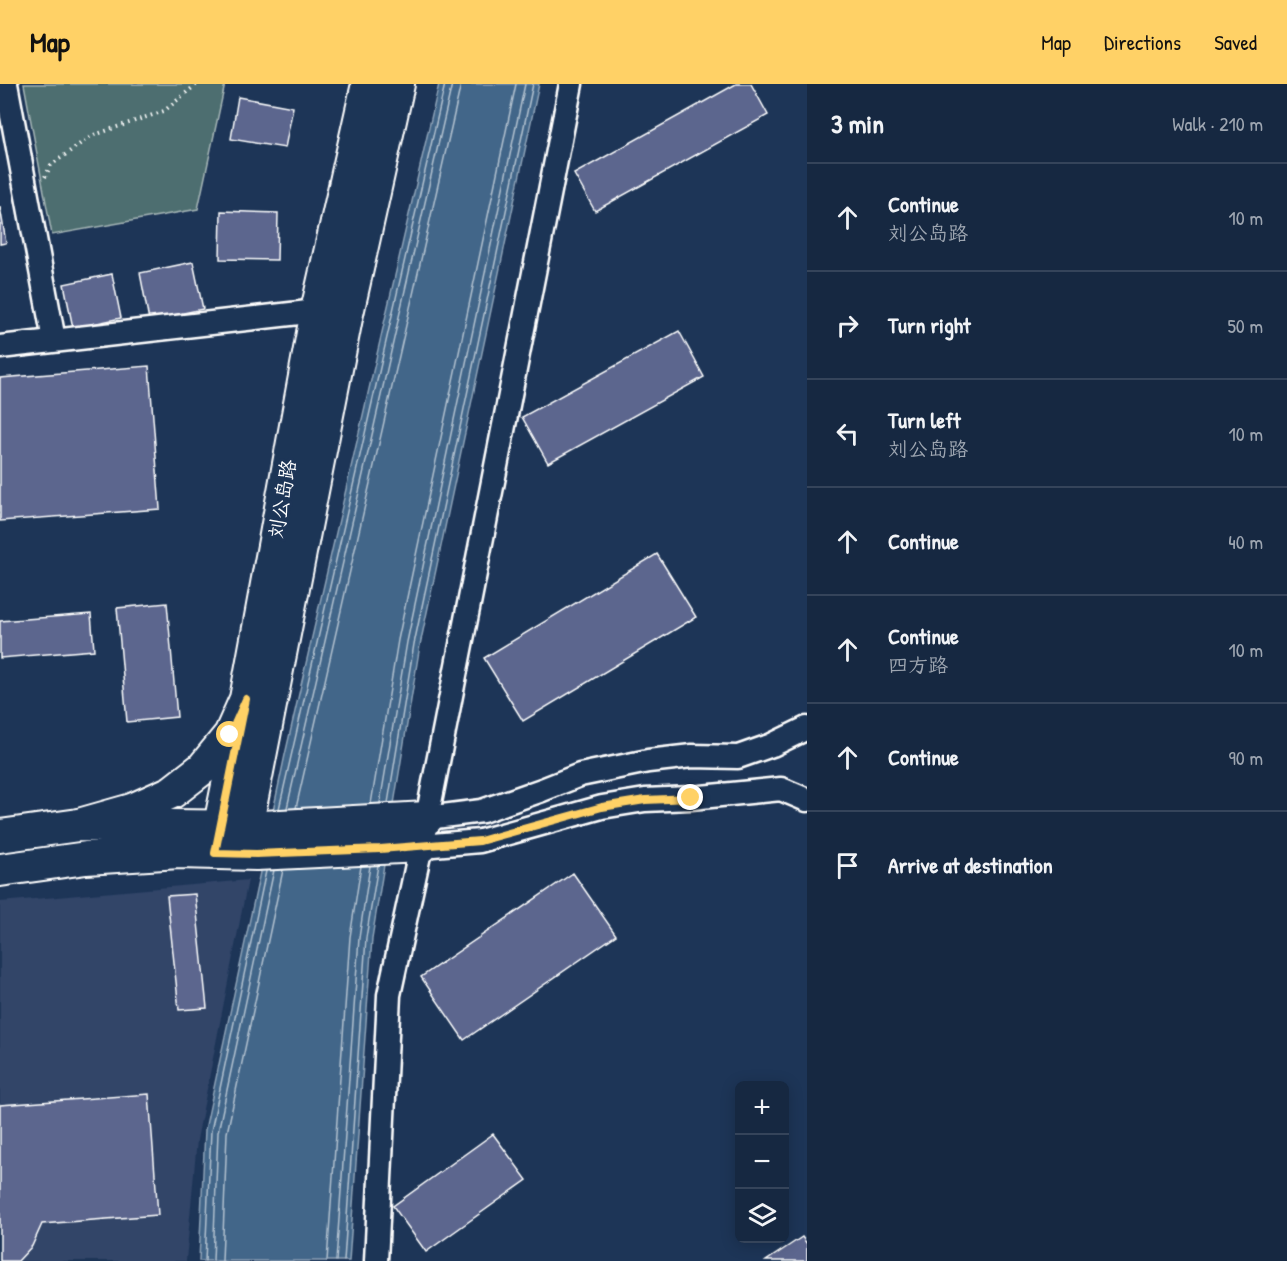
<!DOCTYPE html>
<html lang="en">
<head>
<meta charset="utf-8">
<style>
  :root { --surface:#162841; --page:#1f3048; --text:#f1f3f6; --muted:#9ea6b1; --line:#35445a; --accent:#ffd166 }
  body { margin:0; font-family:"Patrick Hand","LXGW WenKai TC",sans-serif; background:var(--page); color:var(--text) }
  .controls { position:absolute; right:18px; bottom:18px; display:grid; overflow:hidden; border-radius:9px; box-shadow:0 3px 15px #0003 }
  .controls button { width:54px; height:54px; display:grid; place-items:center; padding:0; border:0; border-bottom:2px solid var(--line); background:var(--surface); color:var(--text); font:30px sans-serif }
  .stop { position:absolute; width:18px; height:18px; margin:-14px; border:4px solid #ffd166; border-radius:50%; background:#fff }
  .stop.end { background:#ffd166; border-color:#fff; box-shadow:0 2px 6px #0008 }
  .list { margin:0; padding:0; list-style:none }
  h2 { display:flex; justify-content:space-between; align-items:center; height:78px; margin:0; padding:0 24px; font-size:26px }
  h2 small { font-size:20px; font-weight:400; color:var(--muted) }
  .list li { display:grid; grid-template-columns:39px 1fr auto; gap:18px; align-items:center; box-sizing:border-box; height:108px; padding:0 24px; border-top:2px solid var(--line) }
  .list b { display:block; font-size:22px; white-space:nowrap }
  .list p { margin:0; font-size:20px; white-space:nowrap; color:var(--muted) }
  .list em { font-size:20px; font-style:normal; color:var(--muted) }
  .icon { flex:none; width:33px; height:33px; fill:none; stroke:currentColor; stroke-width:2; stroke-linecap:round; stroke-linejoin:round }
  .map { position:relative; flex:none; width:807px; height:1177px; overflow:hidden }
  header { display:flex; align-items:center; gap:36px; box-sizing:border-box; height:84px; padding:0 30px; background:var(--accent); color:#111 }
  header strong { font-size:28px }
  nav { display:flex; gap:33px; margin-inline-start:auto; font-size:21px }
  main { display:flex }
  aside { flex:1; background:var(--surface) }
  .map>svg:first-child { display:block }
</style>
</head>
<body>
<header>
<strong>Map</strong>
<nav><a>Map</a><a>Directions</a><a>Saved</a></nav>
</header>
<main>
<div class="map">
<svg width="807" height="1177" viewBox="0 0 807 1177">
  <rect width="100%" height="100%" fill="#1d3557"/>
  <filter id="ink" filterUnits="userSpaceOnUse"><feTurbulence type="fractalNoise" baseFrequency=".0167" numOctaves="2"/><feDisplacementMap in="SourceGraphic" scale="12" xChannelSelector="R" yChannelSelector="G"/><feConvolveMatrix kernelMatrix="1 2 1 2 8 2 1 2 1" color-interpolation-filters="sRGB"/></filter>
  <g filter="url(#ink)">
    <path fill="#304468" d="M248,796L197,1056L186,1177H0V818Z"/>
    <path fill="#4d6e6f" stroke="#a6b6b7" stroke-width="1.5" d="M24,0H225L198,125L52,151Z"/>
    <path fill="#426689" stroke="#8ea3b8" stroke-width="1.5" d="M439,0H539L420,561L372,854L349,1177H199L205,1046L285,671Z"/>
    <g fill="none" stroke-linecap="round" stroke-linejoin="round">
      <g stroke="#b3c2d0" stroke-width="1.5">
        <path d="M380,719L407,558L525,0"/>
        <path d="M388,719L414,560L533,0"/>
        <path d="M371,720L398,556L516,0"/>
        <path d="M287,724L452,0"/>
        <path d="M296,724L461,0"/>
        <path d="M279,725L445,0"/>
        <path d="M205,1177L211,1047L266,787"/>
        <path d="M213,1177L218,1048L274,786"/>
        <path d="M222,1177L227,1049L283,786"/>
        <path d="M327,1177L350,853L361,782"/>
        <path d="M336,1177L359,854L370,782"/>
        <path d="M344,1177L366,854L378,781"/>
      </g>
    </g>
    <g fill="#5b668e" stroke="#fff" stroke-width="1.5">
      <path d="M736,0H751L768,31L595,127L574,90Z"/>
      <path d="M238,13L293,23L285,64L231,55Z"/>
      <path d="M0,122L6,159L0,160Z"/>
      <path d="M221,127L278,129L277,176L220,175Z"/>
      <path d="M193,178L203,225L149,236L140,189Z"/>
      <path d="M112,190L121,234L73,244L64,200Z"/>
      <path d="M679,247L704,293L548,379L522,333Z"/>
      <path d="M149,282L160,425L0,437V294Z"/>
      <path d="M657,470L696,533L523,637L484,574Z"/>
      <path d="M167,519L177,633L127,638L117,524Z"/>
      <path d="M91,530L94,566L0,574V537Z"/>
      <path d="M573,789L616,851L464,956L421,893Z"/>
      <path d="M195,810L207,924L179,926L167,812Z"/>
      <path d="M149,1010L158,1131L42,1140L32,1162L18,1177H0V1021Z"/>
      <path d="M493,1050L527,1096L426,1168L393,1122Z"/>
      <path d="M802,1153L807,1160V1177H766Z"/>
    </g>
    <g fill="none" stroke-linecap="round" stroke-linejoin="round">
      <g stroke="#fff" stroke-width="27">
        <g id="minor">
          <path d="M6,0L54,256"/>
          <path d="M0,263L317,227L330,231"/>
          <path d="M427,734L482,727L542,706L580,691L648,677L692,672L738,673L772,661L807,644"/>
          <path d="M421,762L480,757L602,723L645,716L691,714L781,705L807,716"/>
          <path d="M376,1177L389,911L427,734L571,0"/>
        </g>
      </g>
      <g stroke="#fff" stroke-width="36">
        <g id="secondary">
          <path d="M79,741L132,726L172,708L203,684L230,651L246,615L317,227L368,0"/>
          <path d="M0,752L79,741L263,743L427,734"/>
          <path d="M216,761L240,642"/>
          <path d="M241,769L346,234L398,0"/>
          <path d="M0,786L86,774L179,768L256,770L421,762"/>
        </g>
      </g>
      <path stroke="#fff" stroke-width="4" stroke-dasharray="1.5 4.5" stroke-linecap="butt" d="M45,93L51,81L91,52L164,27L197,0"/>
      <use href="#minor" stroke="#1d3557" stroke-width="22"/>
      <use href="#secondary" stroke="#1d3557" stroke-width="32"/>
    </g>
  </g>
  <g fill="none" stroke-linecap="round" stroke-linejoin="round" filter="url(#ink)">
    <path stroke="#ffd166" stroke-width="8" d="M230,651L246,615L215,769L256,770L380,765L480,757L602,723L645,716L691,714"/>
  </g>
  <g text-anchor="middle" stroke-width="6" stroke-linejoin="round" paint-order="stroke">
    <g font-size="20" fill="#fff" stroke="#1d3557">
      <text transform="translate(282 415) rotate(-80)" y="7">刘公岛路</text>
    </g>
  </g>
</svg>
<div class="controls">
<button>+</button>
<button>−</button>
<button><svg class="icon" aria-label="layers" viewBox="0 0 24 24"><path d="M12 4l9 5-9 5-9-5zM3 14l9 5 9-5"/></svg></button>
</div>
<div class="stop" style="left:230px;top:651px"></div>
<div class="stop end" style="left:691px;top:714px"></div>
</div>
<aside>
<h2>3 min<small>Walk · 210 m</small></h2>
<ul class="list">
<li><svg class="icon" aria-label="ahead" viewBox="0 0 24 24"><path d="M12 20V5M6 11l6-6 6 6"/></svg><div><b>Continue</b><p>刘公岛路</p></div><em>10 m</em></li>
<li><svg class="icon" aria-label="right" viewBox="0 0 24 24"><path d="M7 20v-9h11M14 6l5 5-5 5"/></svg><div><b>Turn right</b></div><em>50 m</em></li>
<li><svg class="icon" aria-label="left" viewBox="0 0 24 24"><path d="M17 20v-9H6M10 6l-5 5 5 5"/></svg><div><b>Turn left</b><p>刘公岛路</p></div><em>10 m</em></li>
<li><svg class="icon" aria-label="ahead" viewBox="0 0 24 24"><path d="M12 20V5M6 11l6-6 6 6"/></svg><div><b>Continue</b></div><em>40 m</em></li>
<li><svg class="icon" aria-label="ahead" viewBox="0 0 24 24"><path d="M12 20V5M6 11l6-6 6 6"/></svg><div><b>Continue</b><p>四方路</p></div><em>10 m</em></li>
<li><svg class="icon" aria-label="ahead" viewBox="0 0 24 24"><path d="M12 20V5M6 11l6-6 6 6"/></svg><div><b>Continue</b></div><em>90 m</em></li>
<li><svg class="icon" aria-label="arrive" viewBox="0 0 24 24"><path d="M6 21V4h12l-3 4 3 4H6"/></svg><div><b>Arrive at destination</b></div></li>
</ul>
</aside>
</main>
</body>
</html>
